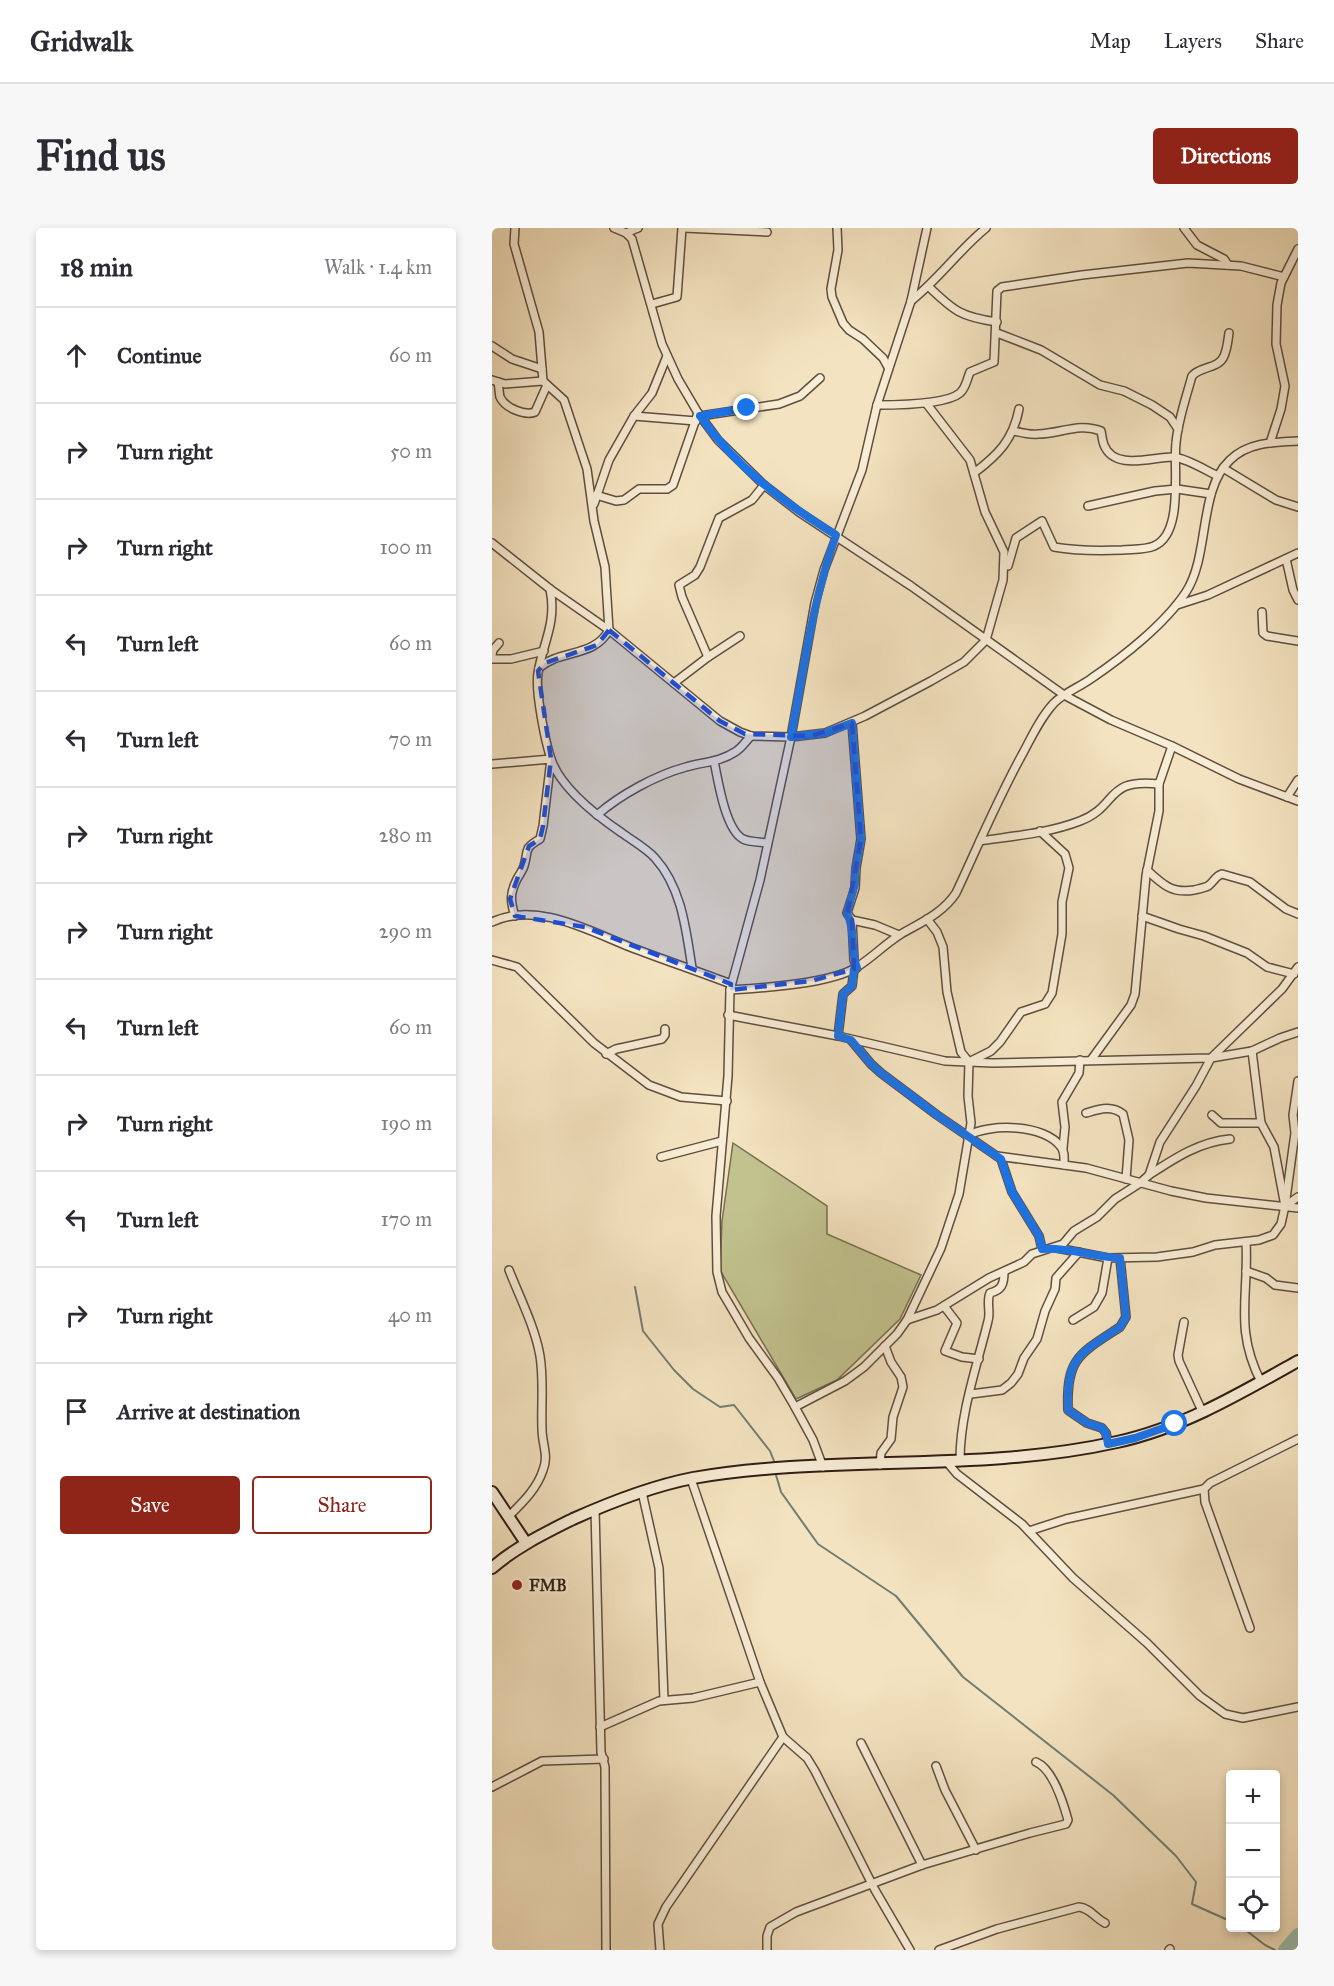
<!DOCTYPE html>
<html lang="en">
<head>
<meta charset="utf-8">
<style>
  :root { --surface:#fff; --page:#f7f7f7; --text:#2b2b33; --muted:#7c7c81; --line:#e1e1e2; --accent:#8f2418 }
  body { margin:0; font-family:"IM FELL Great Primer",serif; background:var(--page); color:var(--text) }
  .controls { position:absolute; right:18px; bottom:18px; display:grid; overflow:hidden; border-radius:6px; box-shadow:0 3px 9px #0003 }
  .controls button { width:54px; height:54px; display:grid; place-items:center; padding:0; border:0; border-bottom:2px solid var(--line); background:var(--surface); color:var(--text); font:30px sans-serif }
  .stop { position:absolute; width:18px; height:18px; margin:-14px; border:4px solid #1a73e8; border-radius:50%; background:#fff }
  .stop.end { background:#1a73e8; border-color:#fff; box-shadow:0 2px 6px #0008 }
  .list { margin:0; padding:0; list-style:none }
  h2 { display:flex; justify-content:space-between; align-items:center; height:78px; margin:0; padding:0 24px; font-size:26px }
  h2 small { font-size:20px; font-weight:400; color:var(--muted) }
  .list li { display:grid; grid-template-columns:39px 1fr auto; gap:18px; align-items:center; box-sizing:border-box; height:96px; padding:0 24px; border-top:2px solid var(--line) }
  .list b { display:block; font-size:22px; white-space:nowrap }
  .list em { font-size:20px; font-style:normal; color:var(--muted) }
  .actions { display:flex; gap:12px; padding:18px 24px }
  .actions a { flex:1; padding:14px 0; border:2px solid var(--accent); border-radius:6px; text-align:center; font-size:21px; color:var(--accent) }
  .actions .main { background:var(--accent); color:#fff }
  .icon { flex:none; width:33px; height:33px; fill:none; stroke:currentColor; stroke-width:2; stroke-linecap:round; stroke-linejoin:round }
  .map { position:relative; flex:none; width:806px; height:1722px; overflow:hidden; border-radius:6px }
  header { display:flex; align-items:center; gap:36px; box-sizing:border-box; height:84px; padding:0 30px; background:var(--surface); border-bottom:2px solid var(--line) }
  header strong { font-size:28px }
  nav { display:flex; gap:33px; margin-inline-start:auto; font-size:21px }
  .intro { display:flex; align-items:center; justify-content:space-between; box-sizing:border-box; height:144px; padding:0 36px }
  h1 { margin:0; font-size:42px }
  .button { padding:15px 27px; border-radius:6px; background:var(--accent); color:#fff; font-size:21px; font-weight:700 }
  main { display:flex; gap:36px; padding:0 36px }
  aside { flex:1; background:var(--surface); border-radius:6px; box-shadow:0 3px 9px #0003 }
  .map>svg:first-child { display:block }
</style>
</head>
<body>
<header>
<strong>Gridwalk</strong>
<nav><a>Map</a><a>Layers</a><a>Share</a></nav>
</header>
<div class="intro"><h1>Find us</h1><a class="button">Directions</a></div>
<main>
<aside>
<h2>18 min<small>Walk · 1.4 km</small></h2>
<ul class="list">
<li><svg class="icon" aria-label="ahead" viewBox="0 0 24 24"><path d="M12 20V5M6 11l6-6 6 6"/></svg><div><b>Continue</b></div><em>60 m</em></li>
<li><svg class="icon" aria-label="right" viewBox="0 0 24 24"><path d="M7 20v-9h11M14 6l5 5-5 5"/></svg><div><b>Turn right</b></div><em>50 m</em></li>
<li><svg class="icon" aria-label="right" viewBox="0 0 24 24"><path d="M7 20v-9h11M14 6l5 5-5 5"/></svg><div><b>Turn right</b></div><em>100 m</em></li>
<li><svg class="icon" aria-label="left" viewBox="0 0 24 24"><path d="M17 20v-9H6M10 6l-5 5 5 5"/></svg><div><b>Turn left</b></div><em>60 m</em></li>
<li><svg class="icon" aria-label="left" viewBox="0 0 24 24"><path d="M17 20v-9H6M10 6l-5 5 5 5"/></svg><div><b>Turn left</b></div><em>70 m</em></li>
<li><svg class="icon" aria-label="right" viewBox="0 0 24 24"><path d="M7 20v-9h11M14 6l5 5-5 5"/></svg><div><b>Turn right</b></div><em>280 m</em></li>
<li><svg class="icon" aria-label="right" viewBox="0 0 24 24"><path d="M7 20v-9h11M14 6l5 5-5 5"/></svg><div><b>Turn right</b></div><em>290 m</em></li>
<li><svg class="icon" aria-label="left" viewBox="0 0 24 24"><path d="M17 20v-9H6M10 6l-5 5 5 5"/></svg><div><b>Turn left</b></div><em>60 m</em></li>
<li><svg class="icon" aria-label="right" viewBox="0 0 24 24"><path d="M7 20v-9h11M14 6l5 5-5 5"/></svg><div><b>Turn right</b></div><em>190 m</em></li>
<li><svg class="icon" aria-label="left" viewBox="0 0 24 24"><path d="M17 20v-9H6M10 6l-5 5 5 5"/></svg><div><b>Turn left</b></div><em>170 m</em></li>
<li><svg class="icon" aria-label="right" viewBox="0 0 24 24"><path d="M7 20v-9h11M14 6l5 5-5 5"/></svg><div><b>Turn right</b></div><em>40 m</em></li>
<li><svg class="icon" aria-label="arrive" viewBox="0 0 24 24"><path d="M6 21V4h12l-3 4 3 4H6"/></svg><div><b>Arrive at destination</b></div></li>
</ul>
<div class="actions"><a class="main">Save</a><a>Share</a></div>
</aside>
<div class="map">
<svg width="806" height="1722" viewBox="0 0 806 1722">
  <rect width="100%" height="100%" fill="#f4e3c0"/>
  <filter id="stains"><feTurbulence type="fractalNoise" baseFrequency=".00333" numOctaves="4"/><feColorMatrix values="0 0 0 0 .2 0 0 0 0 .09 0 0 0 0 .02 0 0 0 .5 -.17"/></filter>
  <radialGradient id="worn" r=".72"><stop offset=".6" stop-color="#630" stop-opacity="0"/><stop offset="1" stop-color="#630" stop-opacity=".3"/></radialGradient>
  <path fill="#c1c28e" stroke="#786f51" stroke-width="1.5" d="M241,915L335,978V1006L429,1047L408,1091L345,1152L304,1171L228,1042L230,993Z"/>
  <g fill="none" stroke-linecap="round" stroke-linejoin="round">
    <g stroke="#707d72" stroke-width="2">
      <path d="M143,1059L151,1103L182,1142L201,1161L228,1179L242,1177L278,1223L282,1233"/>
      <path d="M284,1247L289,1264L326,1316L404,1368L471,1449L621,1567L684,1628L704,1654L700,1676L738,1693"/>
      <path d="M751,1700L773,1717L783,1722"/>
    </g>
    <path stroke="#9cbeb0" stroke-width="14" d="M793,1722L806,1707"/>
    <g stroke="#604e3f" stroke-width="10">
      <g id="street">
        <path d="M23,0L22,16L47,104L51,153L72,172L95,241L102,293L113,339L117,402C102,430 68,421 47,440"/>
        <path d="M122,0L134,5L140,11L170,116L186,151L206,185L226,212L272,257L307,284L419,358L572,467L619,492L680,518L747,551L806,573"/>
        <path d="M192,0L275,4"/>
        <path d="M345,0L346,22L339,61L340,69L351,95L357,102L371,111L391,130L396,139"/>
        <path d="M692,0L705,17L732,31L736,37"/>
        <path d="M134,5L146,0"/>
        <path d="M437,59C462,83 469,89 505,94"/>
        <path d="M419,73C448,50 466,23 494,0"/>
        <path d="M160,76L185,69L190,0"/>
        <path d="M505,105L549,122L608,157L632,163L660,177L678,189L686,201"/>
        <path d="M0,118L20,131L50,141"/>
        <path d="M0,152L13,156L51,153"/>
        <path d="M6,154C7,159 7,165 8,169C13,180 33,188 43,184L55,157"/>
        <path d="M385,177C403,177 454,177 468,165C474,160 475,151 478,144L502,134L505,63L510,59L590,47L696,35L749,38L792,49"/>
        <path d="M142,188L204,193"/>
        <path d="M208,188L287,176L308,168L328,150"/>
        <path d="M522,203C530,205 538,207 546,206C568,206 587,194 609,203C610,207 610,212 612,217C623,244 662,228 682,229C696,231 713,242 726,248"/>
        <path d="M778,215L789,181L793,158L784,116L785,77L789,55L806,21"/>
        <path d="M731,240L784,272L806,279"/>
        <path d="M482,245C506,227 521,212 527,181"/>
        <path d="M104,267L124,273L132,272L147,261H175L181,257L206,185"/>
        <path d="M102,276L117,232L142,188L160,165L175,128"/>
        <path d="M596,278L663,263L685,261L719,266"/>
        <path d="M0,315L58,361L117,402L228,493L248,504L259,508L299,509L333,505L373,488L439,453L472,434L494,412L511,352L512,324L493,284L478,232L434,175"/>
        <path d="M794,331L801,362L806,372"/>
        <path d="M516,338L524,310L550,293L562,319C585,323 607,323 630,322C640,321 653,322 662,318C692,306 681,240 684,215C686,192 694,170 700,148C708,138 727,141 732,128C735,122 736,112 737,105"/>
        <path d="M58,361C65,395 51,414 46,445C43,463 53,513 59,531C69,561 105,588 130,605C141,613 154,620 163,630C190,660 194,702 200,740"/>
        <path d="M685,377L716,367L806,325"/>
        <path d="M770,384L771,405L775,408L806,413"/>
        <path d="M0,427L1,422L7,415"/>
        <path d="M216,429L190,369L187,357L203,347L208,339L227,290L260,272L272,257"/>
        <path d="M0,431H19L52,423"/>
        <path d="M182,455L216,429L248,408"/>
        <path d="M360,495L369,611L364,640L363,660L355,685L360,692L383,697L407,707"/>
        <path d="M222,533C226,552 233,601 251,611C257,614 268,614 275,615"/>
        <path d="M0,536L59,531L51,598L48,611C31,621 37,621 32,638C31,642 27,647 25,651C18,665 18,673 23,688"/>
        <path d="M795,569L806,552"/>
        <path d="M105,587C128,567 164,547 194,539C211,534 228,534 243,524C249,521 254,513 259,508"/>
        <path d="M488,613C522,608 557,605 588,593C627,578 612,550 667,556"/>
        <path d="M655,642C670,656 680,666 702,662C706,661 712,660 716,658C722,654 723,648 730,646L758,654L794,681L806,686"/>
        <path d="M650,688L687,701L712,708L755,725L775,739L802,746"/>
        <path d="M360,692L362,732L365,740"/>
        <path d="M0,694C45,673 97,703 138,719C172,732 205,743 239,756"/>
        <path d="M0,732L25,739L102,815L157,857L189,869L235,873"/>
        <path d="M238,762C269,760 339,756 365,739C381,729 393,716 409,706C430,694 451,685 464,665C486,618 506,570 531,525C540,508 549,489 562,475C573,464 588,459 600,450C631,429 673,396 694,364C718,327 706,262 738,232C756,214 782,214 806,213"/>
        <path d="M236,787L346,808L453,833L501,835L719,830L760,823L788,810L806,804"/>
        <path d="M346,808L351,766L360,758L362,741"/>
        <path d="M359,812L379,836L389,845L445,887L509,931L520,964L547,1008L550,1021"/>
        <path d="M760,823L769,895L782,919L793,978L806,969"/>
        <path d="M114,826L124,821L170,811L173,807V801"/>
        <path d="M599,832L639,777L643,766L654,648L667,583V556L680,518"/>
        <path d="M479,833L499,823L508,814L529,784L553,776L560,765L570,706V674L577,640L573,626L548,603"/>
        <path d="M594,885C608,881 619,877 631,886L637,912L634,951"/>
        <path d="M720,887L729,895H769"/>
        <path d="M475,908C498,895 553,896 569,919C573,924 572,930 572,937"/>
        <path d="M571,920L573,899L570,874L587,845L588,832"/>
        <path d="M505,928L594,940L679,963L714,970L806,980"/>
        <path d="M169,929L230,913"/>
        <path d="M657,947C683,930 707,914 738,911"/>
        <path d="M754,1014C757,1068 742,1101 769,1154"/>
        <path d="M565,1020L616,1030L665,1029L701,1024L723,1017L767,1012L781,1007L789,996L793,978L803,905L801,887L806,853"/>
        <path d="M754,1043L774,1050L783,1057L806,1060"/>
        <path d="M452,1078L465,1095L453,1123L470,1129L487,1131"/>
        <path d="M415,1092L445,1082L497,1050L532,1034L540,1026L571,1016L582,1003L605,989L623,971L648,955L657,947L668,914L704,858L719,830L790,761L806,739"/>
        <path d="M581,1092L602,1079L610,1065L616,1030"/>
        <path d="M692,1094L686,1127L687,1133L710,1183"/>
        <path d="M479,1166L510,1162L519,1155L526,1146L532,1130L545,1111L553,1083L563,1061L564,1050L587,1024"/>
        <path d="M303,1179L353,1153L372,1139L405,1106L415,1092L449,1020L467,966L479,895L476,868L477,834L469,824L455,764L451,719L445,704L435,691"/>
        <path d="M616,1216L614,1205L610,1200L595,1195L576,1182C574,1130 587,1126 628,1099L634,1089L628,1030"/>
        <path d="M468,1232C468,1185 485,1138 496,1093C499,1084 494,1074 498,1065C510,1062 512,1056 512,1044"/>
        <path d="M454,1233L465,1246L530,1296L581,1350L655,1415L708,1468L733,1486L751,1490L806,1479"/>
        <path d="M388,1237L389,1225L399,1211L401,1189L411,1159L409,1149L399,1134L393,1118"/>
        <path d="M331,1239L321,1212L303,1179L286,1150L257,1110L230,1064L225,1044L224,988L236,848L238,762L268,652L299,509L323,375L332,342L370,242L385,177L419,73L435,0"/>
        <path d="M199,1251L268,1454L291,1509L315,1530L323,1543L383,1662L418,1722"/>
        <path d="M150,1264L167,1340L172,1472"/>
        <path d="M103,1281L109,1524L113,1539L114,1722"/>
        <path d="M16,1289C30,1275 45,1261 51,1242C57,1228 50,1216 50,1201C49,1177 52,1153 48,1128C43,1099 28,1070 17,1042"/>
        <path d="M537,1303L574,1291L712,1261"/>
        <path d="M758,1400L713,1274L712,1261L718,1255L806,1211"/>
        <path d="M108,1499L167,1473L201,1470L268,1454"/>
        <path d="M369,1515L430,1637"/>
        <path d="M444,1538L453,1562L484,1622"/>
        <path d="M0,1559L50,1533L112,1531"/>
        <path d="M168,1722L166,1696L174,1679L291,1509"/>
        <path d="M275,1722V1708L278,1699L304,1684L430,1637L538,1605L574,1596L576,1592C571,1574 561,1541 544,1534"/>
        <path d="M447,1722L505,1701L587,1679C598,1680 603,1690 613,1695"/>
        <path d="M677,1722L678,1721"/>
      </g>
    </g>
    <g stroke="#2f1c14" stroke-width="14">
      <g id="secondary">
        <path d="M0,1264L34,1315"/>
        <path d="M0,1340C24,1319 53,1305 81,1291C119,1274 160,1258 201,1250C340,1226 486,1245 625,1214C690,1200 749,1165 806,1133"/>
      </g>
    </g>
    <use href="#street" stroke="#f8edd6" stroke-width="7"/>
    <use href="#secondary" stroke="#f8edd6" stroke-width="10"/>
  </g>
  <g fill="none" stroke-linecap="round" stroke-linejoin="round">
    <path stroke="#1a73e8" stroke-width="8" d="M255,180L208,188C244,239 292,275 344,307C320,375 312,440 299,509L333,505L360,495L369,611L363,644V656L355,685C364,703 358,722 365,740L362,741L360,758L351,766L346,808L359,812L379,836L389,845L445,887L509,931L520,964L547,1008L550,1021C577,1019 601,1029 628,1030L634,1089L628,1099C587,1126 574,1129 576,1182L595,1195L610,1200L614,1205L616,1216L643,1210L683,1196"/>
  </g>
  <path fill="#1d4ed8" fill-opacity="0.2" stroke="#1d4ed8" stroke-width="4.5" stroke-dasharray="12 8" stroke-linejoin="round" d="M117,402L228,493L253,506L319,508L360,495L369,611L355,688L360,692L362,741L319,753L238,762L239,756L93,699L23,688L18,671L37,618L48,611L51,598L59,531L46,443L53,435L105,417Z"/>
  <circle fill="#8f2418" stroke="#f8edd6" stroke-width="2" cx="25" cy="1357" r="6"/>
  <g text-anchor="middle" stroke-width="5" stroke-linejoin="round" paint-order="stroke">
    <g font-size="16" font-weight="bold" fill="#2f1c14" stroke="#f8edd6" text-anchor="start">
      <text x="37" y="1363">FMB</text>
    </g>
  </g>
  <rect width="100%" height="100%" filter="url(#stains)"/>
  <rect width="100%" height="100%" fill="url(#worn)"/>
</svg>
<div class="controls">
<button>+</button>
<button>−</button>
<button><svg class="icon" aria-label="locate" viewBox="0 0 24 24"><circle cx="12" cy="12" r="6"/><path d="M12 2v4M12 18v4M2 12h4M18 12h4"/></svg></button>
</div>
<div class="stop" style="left:683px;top:1196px"></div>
<div class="stop end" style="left:255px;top:180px"></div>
</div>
</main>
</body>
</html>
